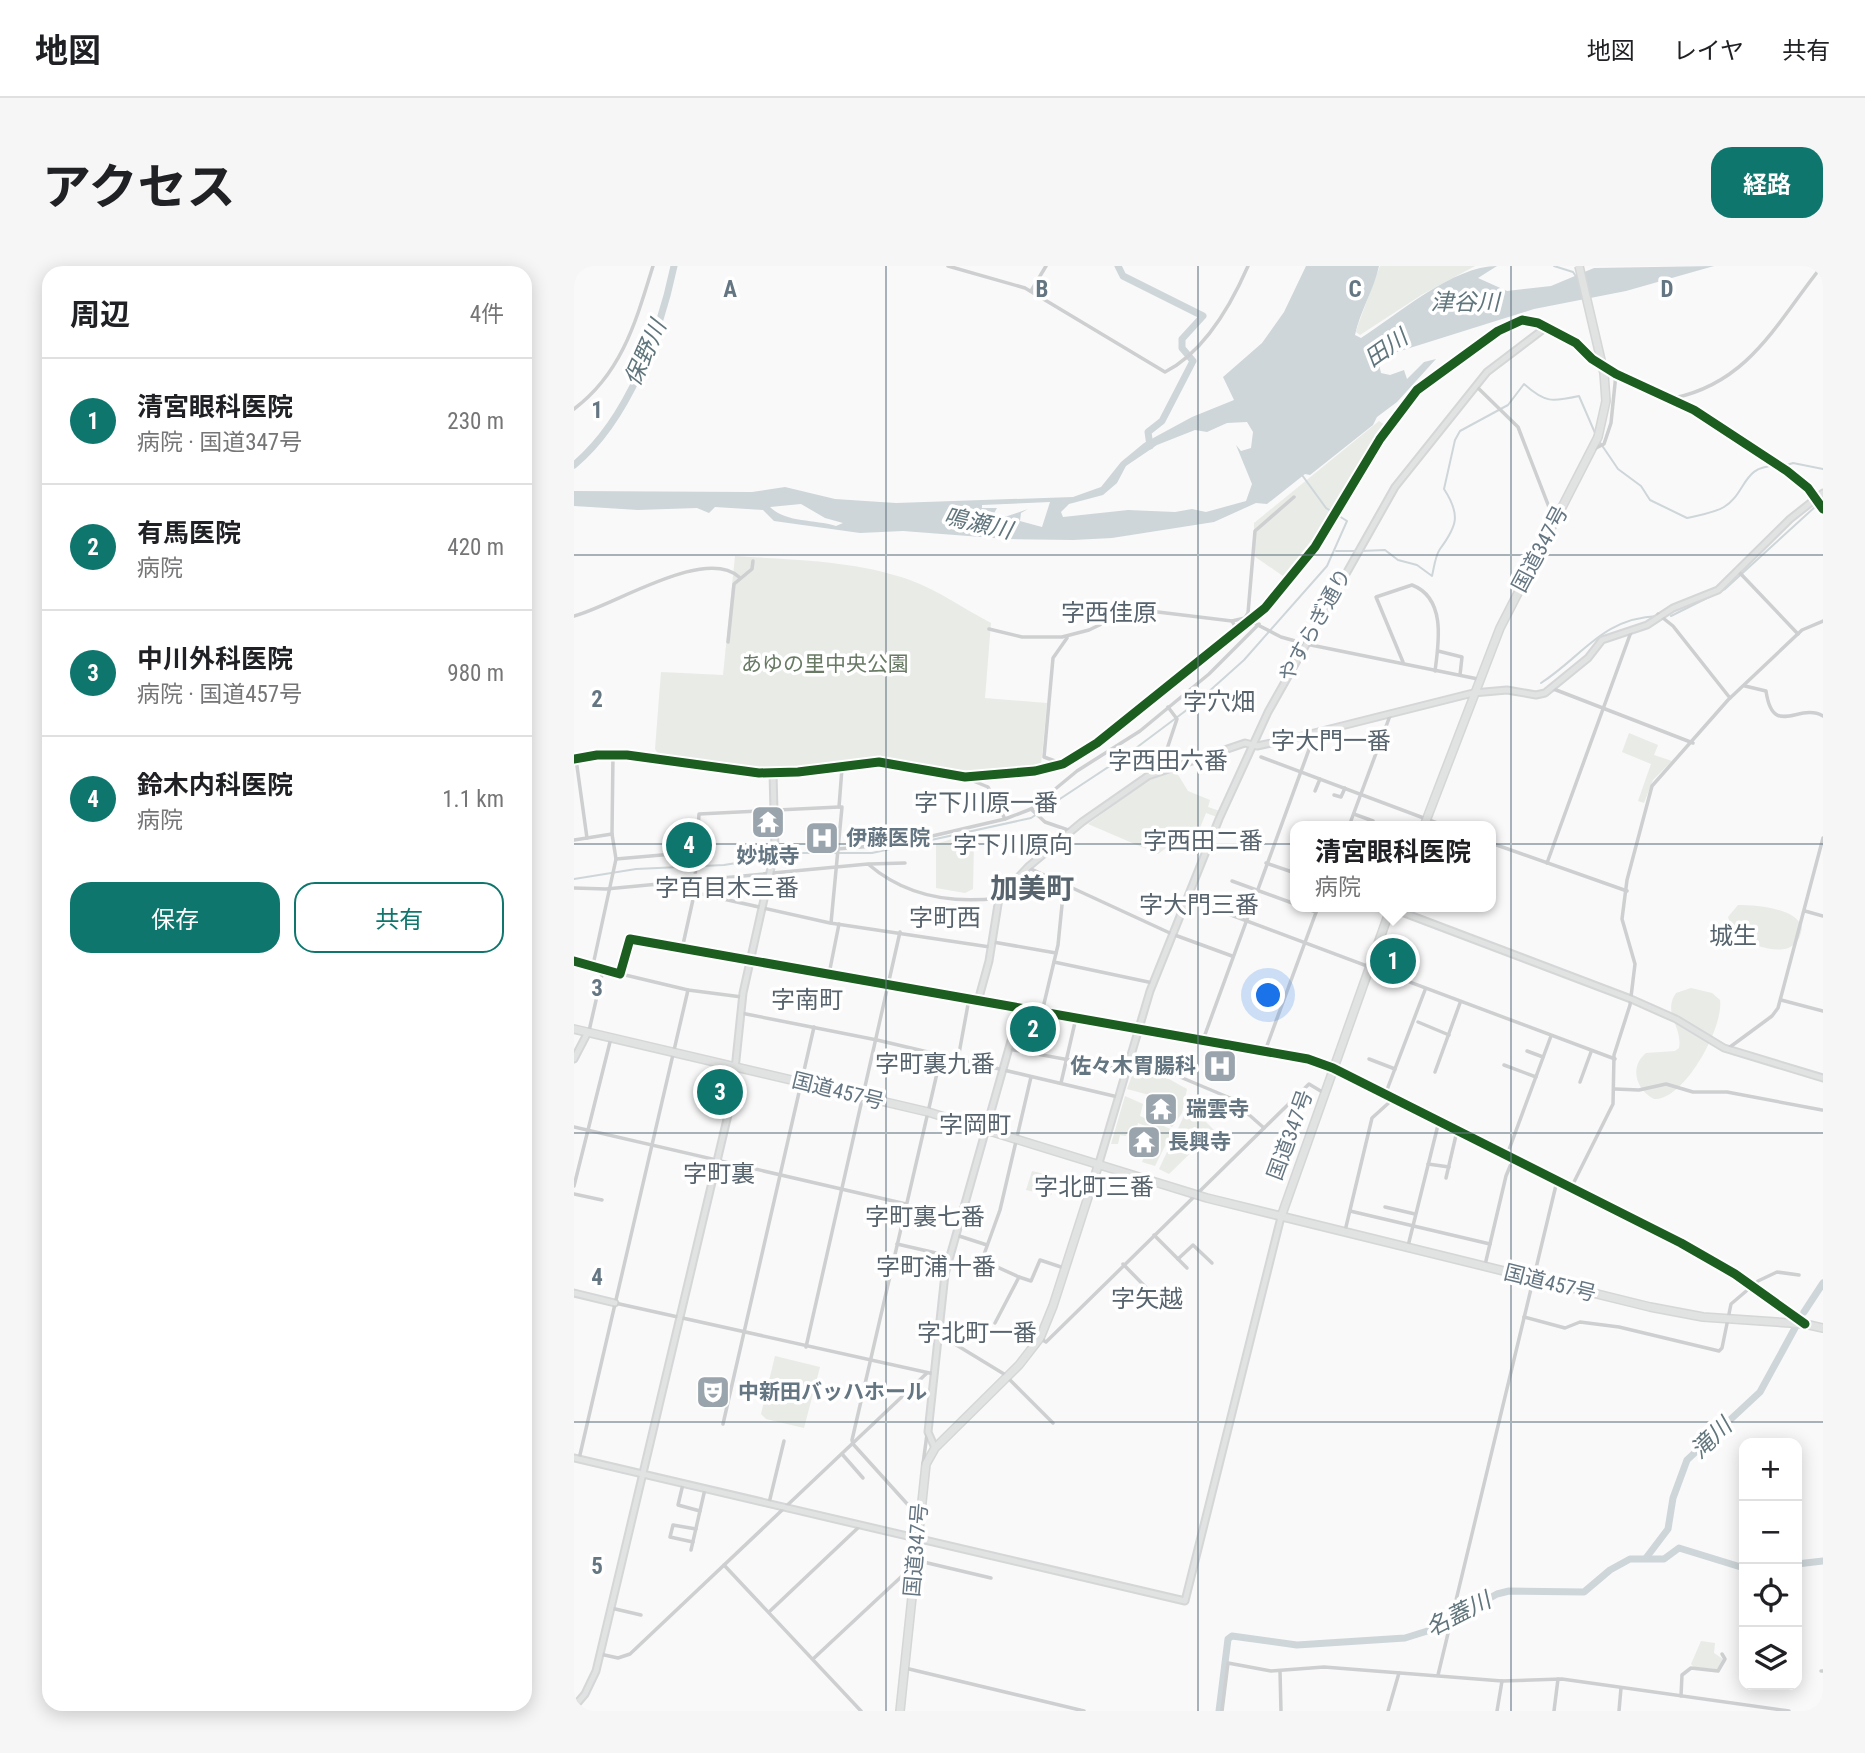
<!DOCTYPE html>
<html lang="ja">
<head>
<meta charset="utf-8">
<style>
  :root { --surface:#fff; --page:#f6f6f6; --text:#202124; --muted:#757577; --line:#e0e0e0; --accent:#0f766e }
  body { margin:0; font-family:"Roboto Condensed","Noto Sans JP",sans-serif; background:var(--page); color:var(--text) }
  .controls { position:absolute; right:21px; bottom:21px; display:grid; overflow:hidden; border-radius:14px; box-shadow:0 4px 18px #0003 }
  .controls button { width:63px; height:63px; display:grid; place-items:center; padding:0; border:0; border-bottom:2px solid var(--line); background:var(--surface); color:var(--text); font:35px sans-serif }
  .you { position:absolute; left:695px; top:730px; width:24px; height:24px; margin:-18px; border:5px solid #fff; border-radius:50%; background:#1a73e8; box-shadow:0 0 0 10px #1a73e833 }
  .badge { display:grid; place-items:center; width:46px; height:46px; border-radius:50%; background:var(--accent); color:#fff; font-size:23px; font-weight:700 }
  .pin { position:absolute; translate:-50% -50%; border:4px solid #fff; box-shadow:0 2px 7px #0006 }
  .popup { position:absolute; left:716px; top:555px; width:206px; height:91px; box-sizing:border-box; display:grid; place-content:center; border-radius:14px; background:var(--surface); filter:drop-shadow(0 2px 5px #0005); font-size:23px; white-space:nowrap; color:var(--muted) }
  .popup b { font-size:26px; color:var(--text) }
  .popup::after { content:''; position:absolute; left:50%; top:100%; margin-left:-14px; border:14px solid transparent; border-top-color:var(--surface) }
  .list { margin:0; padding:0; list-style:none }
  h2 { display:flex; justify-content:space-between; align-items:center; height:91px; margin:0; padding:0 28px; font-size:30px }
  h2 small { font-size:23px; font-weight:400; color:var(--muted) }
  .list li { display:grid; grid-template-columns:46px 1fr auto; gap:21px; align-items:center; box-sizing:border-box; height:126px; padding:0 28px; border-top:2px solid var(--line) }
  .list b { display:block; font-size:26px; white-space:nowrap }
  .list p { margin:0; font-size:23px; white-space:nowrap; color:var(--muted) }
  .list em { font-size:23px; font-style:normal; color:var(--muted) }
  .actions { display:flex; gap:14px; padding:21px 28px }
  .actions a { flex:1; padding:16px 0; border:2px solid var(--accent); border-radius:21px; text-align:center; font-size:24px; color:var(--accent) }
  .actions .main { background:var(--accent); color:#fff }
  .icon { flex:none; width:38px; height:38px; fill:none; stroke:currentColor; stroke-width:2; stroke-linecap:round; stroke-linejoin:round }
  .map { position:relative; flex:none; width:1249px; height:1445px; overflow:hidden; border-radius:21px }
  header { display:flex; align-items:center; gap:42px; box-sizing:border-box; height:98px; padding:0 35px; background:var(--surface); border-bottom:2px solid var(--line) }
  header strong { font-size:33px }
  nav { display:flex; gap:38px; margin-inline-start:auto; font-size:24px }
  .intro { display:flex; align-items:center; justify-content:space-between; box-sizing:border-box; height:168px; padding:0 42px }
  h1 { margin:0; font-size:49px }
  .button { padding:18px 32px; border-radius:21px; background:var(--accent); color:#fff; font-size:24px; font-weight:700 }
  main { display:flex; gap:42px; padding:0 42px }
  aside { flex:1; background:var(--surface); border-radius:21px; box-shadow:0 4px 18px #0003 }
  .map>svg:first-child { display:block }
</style>
</head>
<body>
<header>
<strong>地図</strong>
<nav><a>地図</a><a>レイヤ</a><a>共有</a></nav>
</header>
<div class="intro"><h1>アクセス</h1><a class="button">経路</a></div>
<main>
<aside>
<h2>周辺<small>4件</small></h2>
<ul class="list">
<li><span class="badge">1</span><div><b>清宮眼科医院</b><p>病院 · 国道347号</p></div><em>230 m</em></li>
<li><span class="badge">2</span><div><b>有馬医院</b><p>病院</p></div><em>420 m</em></li>
<li><span class="badge">3</span><div><b>中川外科医院</b><p>病院 · 国道457号</p></div><em>980 m</em></li>
<li><span class="badge">4</span><div><b>鈴木内科医院</b><p>病院</p></div><em>1.1 km</em></li>
</ul>
<div class="actions"><a class="main">保存</a><a>共有</a></div>
</aside>
<div class="map">
<svg width="1249" height="1445" viewBox="0 0 1249 1445">
  <rect width="100%" height="100%" fill="#f9f9f9"/>
  <g fill="#e8ebe6">
    <path d="M806,0H901L849,28L786,69L782,66L784,59Z"/>
    <path d="M805,155L811,159L745,265L709,310L680,290V257Z"/>
    <path d="M161,290C220,294 280,294 336,314C366,325 390,343 417,357L411,432L473,437L466,509L412,516L287,496L205,504L86,491L81,483L87,406L149,409Z"/>
    <path d="M1055,467L1084,479L1080,489L1098,495L1079,514L1070,537L1064,535L1077,498L1048,486Z"/>
    <path d="M601,504L614,525L636,534L634,541L646,545L643,551L632,547L621,574L608,570L584,588L514,558L573,515Z"/>
    <path d="M381,572L400,574L399,623L391,627L362,622V578Z"/>
    <path d="M1164,639C1183,639 1221,642 1228,661C1224,698 1182,681 1160,669L1154,651Z"/>
    <path d="M1117,722L1138,727L1146,734C1150,761 1110,835 1080,833C1062,824 1055,801 1072,787L1101,785L1105,782C1109,761 1088,747 1102,727Z"/>
    <path d="M559,807L586,808L613,823L608,847L598,861L593,858L594,846L600,843L601,836L553,823Z"/>
    <path d="M551,830L569,838L566,850L599,864L581,900L568,896L578,872L583,874L585,866L564,857L561,867L554,865L552,870L546,869L544,878H537Z"/>
    <path d="M615,839L640,864L595,908L585,903Z"/>
    <path d="M458,905L483,911L477,930L452,924Z"/>
    <path d="M201,1090L246,1101L230,1162L192,1153L187,1148Z"/>
    <path d="M1127,1375L1141,1377L1140,1387L1149,1393L1145,1404L1120,1401L1117,1398Z"/>
  </g>
  <path fill="#ced6d9" fill-rule="evenodd" d="M732,0H805C800,24 786,45 781,69L787,72C824,48 879,0 923,0L904,12L933,25L977,20L1020,2L1140,0L1052,25L960,43L823,86L805,98L807,107L816,109L830,104L833,113L850,96L862,93L823,136L803,151L799,159L736,209L731,208L693,238L682,237L640,256L538,272L499,274L433,273L329,265L286,267L200,255L189,244L141,241L135,247L123,242L64,244L0,240V225L178,226L211,221L261,233L322,237L499,231L527,221L547,196L570,177L618,151L660,134L649,111L688,77L710,46ZM673,156L679,166L677,182L667,185L662,179L678,218L672,235L632,246L618,243L601,246L554,244L489,251L487,246L495,238L529,229L543,217L552,200L583,179L621,164L633,166L653,157ZM476,236L468,261L446,255L447,247L454,243L422,254L418,251L423,242H408V239ZM227,238L251,252L269,257L262,260C240,253 212,257 196,241Z"/>
  <g fill="none" stroke-linecap="round" stroke-linejoin="round">
    <g stroke="#ced6d9" stroke-width="2">
      <path d="M980,0L999,6L1003,12"/>
      <path d="M1025,175L1044,203L1067,220L1076,234L1113,252C1125,249 1140,247 1150,241C1173,227 1168,198 1204,200"/>
      <path d="M1210,200L1219,197L1249,203"/>
      <path d="M762,285H781"/>
      <path d="M787,285L811,284L824,294L843,299L858,310C860,302 861,290 866,283C883,260 887,249 870,223L881,174L886,165L934,139L950,118C971,137 978,136 1005,130L1021,167"/>
      <path d="M1097,350L1151,323L1242,240"/>
      <path d="M967,417C1009,390 1028,352 1084,350"/>
      <path d="M0,613L62,603L150,599L225,587H298L457,552L554,488L622,437L670,394L753,300L773,255L752,242L728,209"/>
    </g>
    <g stroke="#ced6d9" stroke-width="7">
      <path d="M544,0L549,10L629,50L608,73V82L619,95L588,155L574,166L576,180"/>
      <path d="M0,199C54,154 86,67 100,0"/>
      <path d="M1230,1046L1249,1017"/>
      <path d="M1072,1292L1094,1263L1099,1232L1113,1194L1186,1126L1221,1062"/>
      <path d="M1223,1298L1249,1295"/>
      <path d="M645,1445L654,1373L658,1370L723,1379L831,1372L863,1362L923,1328L935,1325L1010,1326L1036,1304L1056,1293H1090L1105,1282L1170,1302"/>
    </g>
    <g stroke="#d5d6d7" stroke-width="9">
      <g id="secondary">
        <path d="M1241,232L1249,243"/>
        <path d="M817,642L1057,733L1102,753L1150,782L1249,812"/>
        <path d="M0,695L46,708L56,673L734,793L759,802L1107,977L1161,1008L1231,1058"/>
        <path d="M404,735L415,695L425,632L454,601L508,556L574,510L671,477L683,480L716,473L899,427L933,424L962,429L971,427L1014,392L1028,374L1073,359L1099,342L1144,324L1216,253L1249,227"/>
        <path d="M0,793L14,766"/>
        <path d="M525,897L576,725L645,553L694,446L821,221L913,106L971,62"/>
        <path d="M0,1027L41,1037"/>
        <path d="M361,1182L354,1166L371,1008L446,743"/>
        <path d="M0,1192L611,1335L707,951"/>
        <path d="M0,1441L11,1428L22,1405L158,832L169,727L201,584L199,507"/>
      </g>
    </g>
    <g stroke="#d5d6d6" stroke-width="10">
      <g id="highway">
        <path d="M850,560L926,362L1024,171"/>
        <path d="M0,763L354,846L633,932L1076,1041L1129,1051L1231,1058L1249,1062"/>
        <path d="M707,951L817,641"/>
        <path d="M326,1445L352,1198L361,1182L445,1099L466,1072L479,1040L525,897"/>
      </g>
    </g>
    <g stroke="#cecfd0" stroke-width="3.5">
      <path d="M374,0L451,22L591,106C630,86 657,39 674,0"/>
      <path d="M457,25L472,0"/>
      <path d="M902,120L944,161L980,254"/>
      <path d="M1100,132C1176,116 1203,56 1248,0"/>
      <path d="M0,143C48,107 62,55 79,0"/>
      <path d="M1020,183L1030,178L1037,157L1042,108"/>
      <path d="M1165,306L1224,368"/>
      <path d="M1084,348L1099,360L1156,432"/>
      <path d="M0,350C39,340 131,280 165,311"/>
      <path d="M658,355L662,362L680,357L707,371L732,378L904,413"/>
      <path d="M415,363L448,371H488L515,364L559,343L658,355L671,352L674,347L681,265L720,231"/>
      <path d="M154,376L160,318L178,303L179,295"/>
      <path d="M864,385L888,391L886,409"/>
      <path d="M829,396L802,331L838,319C872,332 865,376 861,405"/>
      <path d="M1171,420L1192,425C1199,473 1225,436 1249,450"/>
      <path d="M977,422L1119,477"/>
      <path d="M594,441L603,453L592,486L595,502"/>
      <path d="M687,491L871,560"/>
      <path d="M0,493L23,489H53L185,507L224,506L305,496L391,511L461,505L489,498L523,477L691,342L741,281L806,173L843,124L924,65L948,54L964,57L1002,77L1018,93L1042,108L1120,144L1213,205L1241,232"/>
      <path d="M2,493L13,572"/>
      <path d="M489,498L470,491L479,392L493,372"/>
      <path d="M392,512L414,521L431,553"/>
      <path d="M741,525L746,513"/>
      <path d="M760,529L767,531L771,522"/>
      <path d="M457,543L471,556L497,565"/>
      <path d="M780,548L799,555"/>
      <path d="M775,560L817,447"/>
      <path d="M0,574L38,568"/>
      <path d="M917,577L1053,625"/>
      <path d="M263,583L324,578L431,553L457,543L503,505L566,465L635,408L685,358"/>
      <path d="M42,593L122,586"/>
      <path d="M692,597L721,607"/>
      <path d="M973,597L1057,366"/>
      <path d="M295,598L331,597"/>
      <path d="M455,602L598,668L658,690"/>
      <path d="M658,615L721,638"/>
      <path d="M83,618L256,657L416,681"/>
      <path d="M0,622L32,623L294,598C331,630 377,638 425,632"/>
      <path d="M614,633L1041,793"/>
      <path d="M729,641L742,646"/>
      <path d="M1231,645L1249,650"/>
      <path d="M257,657L268,541H265L268,502"/>
      <path d="M419,676L482,687"/>
      <path d="M108,683L120,629L125,548L265,541"/>
      <path d="M480,696L579,717"/>
      <path d="M19,699L42,593L38,568L39,488"/>
      <path d="M47,708L114,724L168,731"/>
      <path d="M255,708L265,658"/>
      <path d="M1207,734L1249,745"/>
      <path d="M468,746L484,679L490,619"/>
      <path d="M167,747L303,774L544,831"/>
      <path d="M844,756L875,769"/>
      <path d="M15,765L29,704"/>
      <path d="M629,774L741,467"/>
      <path d="M1156,781L1198,750L1204,742L1249,572"/>
      <path d="M435,783L545,803L599,808L656,832L690,862"/>
      <path d="M691,785L744,641"/>
      <path d="M953,785L969,791"/>
      <path d="M384,793L395,733"/>
      <path d="M795,793L821,803"/>
      <path d="M930,799L962,811"/>
      <path d="M861,806L886,737"/>
      <path d="M1006,816L1017,786"/>
      <path d="M487,817L502,752"/>
      <path d="M1041,823L1065,824L1092,818L1119,826H1153L1248,844"/>
      <path d="M811,829L851,724"/>
      <path d="M0,861L332,938"/>
      <path d="M933,889L977,770"/>
      <path d="M854,898L875,901"/>
      <path d="M872,912L883,865"/>
      <path d="M0,920L37,772"/>
      <path d="M997,922L1039,838L1040,789L1056,739L1061,698L1048,653L1053,614L1078,520L1154,434L1228,364L1249,355"/>
      <path d="M0,928L28,934"/>
      <path d="M811,941L841,948"/>
      <path d="M776,945L916,978"/>
      <path d="M771,965L798,852L819,833"/>
      <path d="M382,969L413,979"/>
      <path d="M580,969L613,1002"/>
      <path d="M323,978L375,990"/>
      <path d="M834,980L865,855"/>
      <path d="M604,993L619,979L638,997"/>
      <path d="M549,998L594,1044"/>
      <path d="M911,999L932,910L939,893"/>
      <path d="M445,1011L457,1015L466,994L490,1002"/>
      <path d="M41,1037L360,1108"/>
      <path d="M950,1051L991,1062L1006,1056L1045,1061L1145,1085L1148,1082L1157,1038L1184,1015L1203,1006L1225,1009"/>
      <path d="M421,1057L445,1011L408,994L426,944L457,811"/>
      <path d="M366,1069L430,1108L479,1157"/>
      <path d="M467,1073L472,1076L735,818L750,827"/>
      <path d="M232,1081L326,666"/>
      <path d="M149,1158L240,761"/>
      <path d="M268,1188L289,1212"/>
      <path d="M5,1193L114,724"/>
      <path d="M349,1198L353,1168"/>
      <path d="M109,1218L104,1239L126,1245"/>
      <path d="M195,1237L210,1175"/>
      <path d="M345,1251L279,1178L278,1174L367,790"/>
      <path d="M119,1276L96,1271L99,1259L122,1263"/>
      <path d="M117,1284L131,1223"/>
      <path d="M341,1294L417,1312"/>
      <path d="M150,1299L287,1445"/>
      <path d="M37,1342L67,1349"/>
      <path d="M195,1346L287,1259"/>
      <path d="M26,1388L44,1392L56,1388L353,1107"/>
      <path d="M239,1393L327,1311L339,1305"/>
      <path d="M331,1402L510,1445"/>
      <path d="M706,1405L707,1445"/>
      <path d="M1247,1405H1249"/>
      <path d="M864,1409L983,915"/>
      <path d="M1107,1430L1108,1409L1117,1402L1144,1405L1151,1393L1148,1388"/>
      <path d="M648,1445L654,1397L697,1405L750,1401L928,1415L988,1413L1215,1445"/>
      <path d="M814,1445L825,1407"/>
      <path d="M923,1445L928,1415"/>
      <path d="M980,1445L984,1413"/>
      <path d="M1045,1445L1047,1422"/>
    </g>
    <use href="#secondary" stroke="#e1e2e2" stroke-width="5"/>
    <use href="#highway" stroke="#e1e2e2" stroke-width="7"/>
    <g stroke="#d5d6d6" stroke-width="10" stroke-linecap="butt">
      <path id="highway-bridge" d="M1005,0L1030,107L1032,135L1024,171"/>
    </g>
    <use href="#highway-bridge" stroke="#e1e2e2" stroke-width="7"/>
    <g stroke="#fff" stroke-width="13">
      <g id="cycleway">
        <path d="M0,493L23,489H53L185,507L224,506L305,496L391,511L461,505L489,498L523,477L691,342L741,281L806,173L843,124L924,65L948,54L964,57L1002,77L1018,93L1042,108L1120,144L1213,205L1234,222L1249,243"/>
        <path d="M0,695L46,708L56,673L734,793L759,802L1107,977L1161,1008L1231,1058"/>
      </g>
    </g>
    <use href="#cycleway" stroke="#1b5e20" stroke-width="9"/>
  </g>
  <path fill="none" stroke="#657683" stroke-width="2" stroke-opacity="0.55" d="M312,0V1445M624,0V1445M937,0V1445M0,289H1249M0,578H1249M0,867H1249M0,1156H1249"/>
  <defs>
    <g id="temple-square" transform="scale(1.75)"><rect x="-9" y="-9" width="18" height="18" rx="4" fill="#99a4ac" stroke="#fff"/><path d="M0-6L5-2H3V0L6.5 2.5H4V6H1.5V3h-3V6H-4V2.5H-6.5L-3 0V-2H-5Z" fill="#fff"/></g>
    <g id="hospital-square" transform="scale(1.75)"><rect x="-9" y="-9" width="18" height="18" rx="4" fill="#99a4ac" stroke="#fff"/><path d="M-5-5h3v3.5h4V-5h3V5h-3V1.5h-4V5h-3Z" fill="#fff"/></g>
    <g id="theatre-square" transform="scale(1.75)"><rect x="-9" y="-9" width="18" height="18" rx="4" fill="#99a4ac" stroke="#fff"/><path d="M-5-5.5Q0-4 5-5.5V0Q5 5 0 6Q-5 5-5 0ZM-3.3-2.5H-1v1.5H-3.3ZM1-2.5H3.3v1.5H1ZM-2.8 1Q0 5.5 2.8 1Z" fill="#fff"/></g>
  </defs>
  <g fill-rule="evenodd">
    <use href="#temple-square" x="194" y="556"/>
    <use href="#hospital-square" x="248" y="572"/>
    <use href="#hospital-square" x="646" y="800"/>
    <use href="#temple-square" x="587" y="843"/>
    <use href="#temple-square" x="570" y="876"/>
    <use href="#theatre-square" x="139" y="1126"/>
  </g>
  <g text-anchor="middle" stroke-width="7" stroke-linejoin="round" paint-order="stroke">
    <g font-size="21" fill="#657683" stroke="#fff">
      <text transform="translate(966 283) rotate(-62)" y="7">国道347号</text>
      <text transform="translate(741 359) rotate(-61)" y="7">やすらぎ通り</text>
      <text transform="translate(264 825) rotate(14)" y="7">国道457号</text>
      <text transform="translate(716 869) rotate(-70)" y="7">国道347号</text>
      <text transform="translate(976 1017) rotate(14)" y="7">国道457号</text>
      <text transform="translate(342 1284) rotate(-85)" y="7">国道347号</text>
    </g>
    <g font-size="21" fill="#687a64" stroke="#fff">
      <text x="251" y="405">あゆの里中央公園</text>
    </g>
    <g font-size="21" font-weight="bold" fill="#657683" stroke="#fff" text-anchor="start">
      <text x="272" y="579">伊藤医院</text>
      <text x="194" y="597" text-anchor="middle">妙城寺</text>
      <text x="622" y="807" text-anchor="end">佐々木胃腸科</text>
      <text x="612" y="850">瑞雲寺</text>
      <text x="594" y="883">長興寺</text>
      <text x="164" y="1133">中新田バッハホール</text>
    </g>
    <g font-size="23" font-style="italic" fill="#60757c" stroke="#fff">
      <text x="891" y="44">津谷川</text>
      <text transform="translate(812 82) rotate(-35)" y="8">田川</text>
      <text transform="translate(71 87) rotate(-66)" y="8">保野川</text>
      <text transform="translate(404 257) rotate(13)" y="8">鳴瀬川</text>
      <text transform="translate(1137 1172) rotate(-44)" y="8">滝川</text>
      <text transform="translate(884 1348) rotate(-27)" y="8">名蓋川</text>
    </g>
    <g font-size="24" fill="#57646e" stroke="#fff">
      <text x="535" y="355">字西佳原</text>
      <text x="645" y="444">字穴畑</text>
      <text x="757" y="483">字大門一番</text>
      <text x="594" y="503">字西田六番</text>
      <text x="412" y="545">字下川原一番</text>
      <text x="629" y="583">字西田二番</text>
      <text x="439" y="587">字下川原向</text>
      <text x="153" y="630">字百目木三番</text>
      <text x="625" y="647">字大門三番</text>
      <text x="371" y="660">字町西</text>
      <text x="1159" y="678">城生</text>
      <text x="233" y="742">字南町</text>
      <text x="361" y="806">字町裏九番</text>
      <text x="401" y="867">字岡町</text>
      <text x="145" y="916">字町裏</text>
      <text x="520" y="929">字北町三番</text>
      <text x="351" y="959">字町裏七番</text>
      <text x="362" y="1009">字町浦十番</text>
      <text x="573" y="1041">字矢越</text>
      <text x="403" y="1075">字北町一番</text>
    </g>
    <g font-size="28" font-weight="bold" fill="#57646e" stroke="#fff">
      <text x="458" y="632">加美町</text>
    </g>
  </g>
  <g font-size="23" text-anchor="middle" font-weight="bold" fill="#657683" stroke="#fff" stroke-width="7" stroke-linejoin="round" paint-order="stroke">
    <text x="156" y="31">A</text>
    <text x="468" y="31">B</text>
    <text x="781" y="31">C</text>
    <text x="1093" y="31">D</text>
    <text x="23" y="152">1</text>
    <text x="23" y="441">2</text>
    <text x="23" y="730">3</text>
    <text x="23" y="1019">4</text>
    <text x="23" y="1308">5</text>
  </g>
</svg>
<div class="controls">
<button>+</button>
<button>−</button>
<button><svg class="icon" aria-label="locate" viewBox="0 0 24 24"><circle cx="12" cy="12" r="6"/><path d="M12 2v4M12 18v4M2 12h4M18 12h4"/></svg></button>
<button><svg class="icon" aria-label="layers" viewBox="0 0 24 24"><path d="M12 4l9 5-9 5-9-5zM3 14l9 5 9-5"/></svg></button>
</div>
<div class="you"></div>
<div class="pin badge" style="left:819px;top:695px">1</div>
<div class="popup"><b>清宮眼科医院</b>病院</div>
<div class="pin badge" style="left:459px;top:763px">2</div>
<div class="pin badge" style="left:146px;top:826px">3</div>
<div class="pin badge" style="left:115px;top:579px">4</div>
</div>
</main>
</body>
</html>
